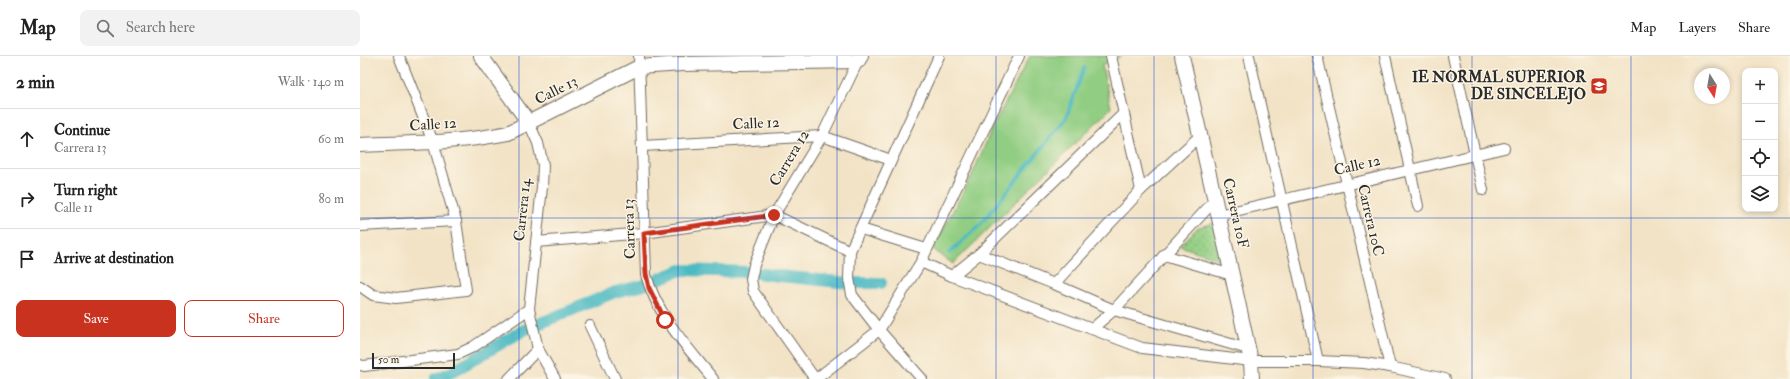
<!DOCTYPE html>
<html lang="en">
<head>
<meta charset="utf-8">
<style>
  :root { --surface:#fff; --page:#f2f2f2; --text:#222; --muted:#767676; --line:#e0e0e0; --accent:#c8321e }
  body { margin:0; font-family:"IM FELL Double Pica",serif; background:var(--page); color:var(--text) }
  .controls { position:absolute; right:12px; top:12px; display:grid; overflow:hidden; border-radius:8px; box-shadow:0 2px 6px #0003 }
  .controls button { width:36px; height:36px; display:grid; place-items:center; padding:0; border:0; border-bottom:1px solid var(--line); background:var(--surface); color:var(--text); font:20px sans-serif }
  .compass { position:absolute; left:1334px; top:12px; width:36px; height:36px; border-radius:50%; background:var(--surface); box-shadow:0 2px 6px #0003; rotate:169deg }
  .scale { position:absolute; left:12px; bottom:10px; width:83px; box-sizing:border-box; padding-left:4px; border:2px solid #2b2b2b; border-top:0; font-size:11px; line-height:14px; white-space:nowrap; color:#2b2b2b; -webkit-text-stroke:3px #fcf5e5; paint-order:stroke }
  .stop { position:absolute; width:12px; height:12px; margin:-9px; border:3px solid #c8321e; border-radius:50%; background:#fff }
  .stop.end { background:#c8321e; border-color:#fff; box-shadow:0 1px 4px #0008 }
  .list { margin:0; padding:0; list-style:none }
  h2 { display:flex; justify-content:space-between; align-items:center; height:52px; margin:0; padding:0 16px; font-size:17px }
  h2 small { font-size:13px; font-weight:400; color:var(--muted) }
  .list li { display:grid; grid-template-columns:26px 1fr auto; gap:12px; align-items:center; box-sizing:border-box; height:60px; padding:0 16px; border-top:1px solid var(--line) }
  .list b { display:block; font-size:15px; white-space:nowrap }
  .list p { margin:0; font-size:13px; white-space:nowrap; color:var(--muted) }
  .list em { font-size:13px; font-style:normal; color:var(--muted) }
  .actions { display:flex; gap:8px; padding:12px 16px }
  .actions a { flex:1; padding:9px 0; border:1px solid var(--accent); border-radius:8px; text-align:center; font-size:14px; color:var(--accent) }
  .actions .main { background:var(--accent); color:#fff }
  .icon { flex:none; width:22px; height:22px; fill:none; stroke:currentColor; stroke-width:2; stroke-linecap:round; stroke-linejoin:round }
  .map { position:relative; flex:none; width:1430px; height:323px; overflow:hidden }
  header { display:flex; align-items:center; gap:24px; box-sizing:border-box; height:56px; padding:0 20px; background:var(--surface); border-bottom:1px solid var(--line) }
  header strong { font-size:19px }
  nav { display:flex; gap:22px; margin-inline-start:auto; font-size:14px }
  .search { width:280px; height:36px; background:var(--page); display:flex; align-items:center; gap:10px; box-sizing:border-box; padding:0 14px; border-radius:8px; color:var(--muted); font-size:15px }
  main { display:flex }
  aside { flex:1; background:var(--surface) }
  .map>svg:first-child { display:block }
</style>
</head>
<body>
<header>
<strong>Map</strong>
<div class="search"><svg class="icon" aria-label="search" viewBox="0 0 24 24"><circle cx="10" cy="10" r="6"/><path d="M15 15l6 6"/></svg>Search here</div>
<nav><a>Map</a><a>Layers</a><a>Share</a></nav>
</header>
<main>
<aside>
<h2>2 min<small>Walk · 140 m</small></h2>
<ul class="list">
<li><svg class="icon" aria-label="ahead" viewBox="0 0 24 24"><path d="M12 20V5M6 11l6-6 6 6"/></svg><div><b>Continue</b><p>Carrera 13</p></div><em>60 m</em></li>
<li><svg class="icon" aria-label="right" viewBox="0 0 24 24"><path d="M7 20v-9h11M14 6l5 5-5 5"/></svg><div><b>Turn right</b><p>Calle 11</p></div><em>80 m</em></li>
<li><svg class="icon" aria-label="arrive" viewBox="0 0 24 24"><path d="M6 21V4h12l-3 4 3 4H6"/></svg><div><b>Arrive at destination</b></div></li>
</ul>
<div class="actions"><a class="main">Save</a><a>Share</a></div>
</aside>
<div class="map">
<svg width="1430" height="323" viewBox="0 0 1430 323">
  <defs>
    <pattern id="park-dots" width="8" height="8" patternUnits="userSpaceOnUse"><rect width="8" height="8" fill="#91cd82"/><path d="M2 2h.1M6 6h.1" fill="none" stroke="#7db070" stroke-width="1.8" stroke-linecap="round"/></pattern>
  </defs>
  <rect width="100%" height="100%" fill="#fcf5e5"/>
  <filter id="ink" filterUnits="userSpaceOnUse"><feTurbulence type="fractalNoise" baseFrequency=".025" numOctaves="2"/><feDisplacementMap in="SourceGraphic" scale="8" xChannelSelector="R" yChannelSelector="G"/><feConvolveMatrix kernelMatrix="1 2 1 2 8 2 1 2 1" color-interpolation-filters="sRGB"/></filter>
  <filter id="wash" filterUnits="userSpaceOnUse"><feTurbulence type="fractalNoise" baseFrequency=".012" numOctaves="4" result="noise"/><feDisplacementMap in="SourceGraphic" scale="16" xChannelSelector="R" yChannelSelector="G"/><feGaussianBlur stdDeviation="0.9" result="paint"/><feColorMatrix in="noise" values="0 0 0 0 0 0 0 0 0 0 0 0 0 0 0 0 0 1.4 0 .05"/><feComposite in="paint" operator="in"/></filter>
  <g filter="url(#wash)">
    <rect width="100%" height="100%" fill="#f2e3c6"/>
    <path fill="#91cd82" stroke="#5e7c56" d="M670,0H761L742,9L751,52L593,208L573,193L613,117L633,70Z"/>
    <path fill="url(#park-dots)" stroke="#5e7c56" d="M854,167L861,204L820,190L837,172Z"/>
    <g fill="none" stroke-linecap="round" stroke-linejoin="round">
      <path stroke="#4cbac3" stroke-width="3.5" d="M589,197L620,169L706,62L724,12"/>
      <path stroke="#4cbac3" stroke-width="12" d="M76,323L92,316L164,274L255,236L281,230L321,214L392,216L410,219L489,227H521"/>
    </g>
  </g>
  <g filter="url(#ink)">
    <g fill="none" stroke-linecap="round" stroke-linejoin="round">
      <g stroke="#716b61" stroke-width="12">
        <g id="street">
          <path d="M279,0L286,219C298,261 326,289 353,323"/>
          <path d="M751,0L781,134"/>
          <path d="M889,0L958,305"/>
          <path d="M957,0L1030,311"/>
          <path d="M1025,0L1058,150"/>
          <path d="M1093,0L1123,134"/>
          <path d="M169,67L178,87L183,109L182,131L169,253L178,293L195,323"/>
          <path d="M282,90L462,80L531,104"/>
          <path d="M858,159L1144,92"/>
          <path d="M0,170L96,165"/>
          <path d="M501,173L566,193"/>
          <path d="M176,186L284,177L414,159L490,195"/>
          <path d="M619,198L694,228L754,254L888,293"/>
          <path d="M804,199L872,219"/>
          <path d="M561,206L592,220L782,292L891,305H958L1004,307L1030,311L1085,323"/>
          <path d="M592,220L619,198L763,58"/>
          <path d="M694,228L781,134L841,79"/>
          <path d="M0,230L13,239L36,242L106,234L96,165L73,86L39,0"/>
          <path d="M230,270L255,323"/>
          <path d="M733,272L754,254L855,144"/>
          <path d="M0,309L4,310L98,298L113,291L169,253"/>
          <path d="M149,323L178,293"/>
          <path d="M455,323L393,235L391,223L394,209L414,159L462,80L498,5"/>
          <path d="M456,323L519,274L561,206L659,0"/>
          <path d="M562,323L519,274L492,239L489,222L490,195L579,0"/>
        </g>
      </g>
      <g stroke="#716b61" stroke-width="16">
        <g id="secondary">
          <path d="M121,0L169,67"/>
          <path d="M822,0L872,219L891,305L892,323"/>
          <path d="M0,89C49,87 100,87 148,77L279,11L322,8L498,5L501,0"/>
        </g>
      </g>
      <use href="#street" stroke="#fff" stroke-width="10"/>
      <use href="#secondary" stroke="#fff" stroke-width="14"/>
    </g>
  </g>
  <g fill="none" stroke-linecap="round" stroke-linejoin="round" filter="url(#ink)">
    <path stroke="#c8321e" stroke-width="5" d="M305,264L289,232L286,218L284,177L414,159"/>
  </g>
  <path fill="none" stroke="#1d4ed8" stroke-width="1" stroke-opacity="0.55" d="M159,0V323M318,0V323M477,0V323M636,0V323M794,0V323M953,0V323M1112,0V323M1271,0V323M0,162H1430"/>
  <defs>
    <g id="university-square" transform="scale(0.9)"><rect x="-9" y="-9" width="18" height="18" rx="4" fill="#c8321e" stroke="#fcf5e5"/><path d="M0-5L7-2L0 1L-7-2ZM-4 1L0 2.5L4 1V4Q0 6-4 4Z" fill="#fff"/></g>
  </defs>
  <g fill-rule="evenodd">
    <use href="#university-square" x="1239" y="30"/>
  </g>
  <g text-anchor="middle" stroke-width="3" stroke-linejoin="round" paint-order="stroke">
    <g font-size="15" font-weight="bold" fill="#2b2b2b" stroke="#fcf5e5" text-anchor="end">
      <text x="1226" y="26">IE NORMAL SUPERIOR<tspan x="1226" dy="17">DE SINCELEJO</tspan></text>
    </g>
    <g font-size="15" fill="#2b2b2b" stroke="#fcf5e5">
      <text transform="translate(196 34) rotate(-27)" y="5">Calle 13</text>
      <text transform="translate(396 67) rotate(-3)" y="5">Calle 12</text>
      <text transform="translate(73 68) rotate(-4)" y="5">Calle 12</text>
      <text transform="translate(429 102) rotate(-59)" y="5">Carrera 12</text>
      <text transform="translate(997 109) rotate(-13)" y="5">Calle 12</text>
      <text transform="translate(162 154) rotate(-84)" y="5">Carrera 14</text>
      <text transform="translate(876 157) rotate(77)" y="5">Carrera 10F</text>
      <text transform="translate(1011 164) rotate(77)" y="5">Carrera 10C</text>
      <text transform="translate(269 173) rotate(-92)" y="5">Carrera 13</text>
    </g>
  </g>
</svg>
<div class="controls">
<button>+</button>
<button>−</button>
<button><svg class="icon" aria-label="locate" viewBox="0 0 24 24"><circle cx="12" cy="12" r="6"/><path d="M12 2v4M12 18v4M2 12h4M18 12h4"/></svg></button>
<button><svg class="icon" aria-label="layers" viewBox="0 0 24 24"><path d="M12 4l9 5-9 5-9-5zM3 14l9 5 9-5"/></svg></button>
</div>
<svg class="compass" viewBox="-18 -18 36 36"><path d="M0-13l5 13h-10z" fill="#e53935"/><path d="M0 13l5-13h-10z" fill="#767676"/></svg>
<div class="scale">50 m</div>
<div class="stop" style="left:305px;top:264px"></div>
<div class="stop end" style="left:414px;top:159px"></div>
</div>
</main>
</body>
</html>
